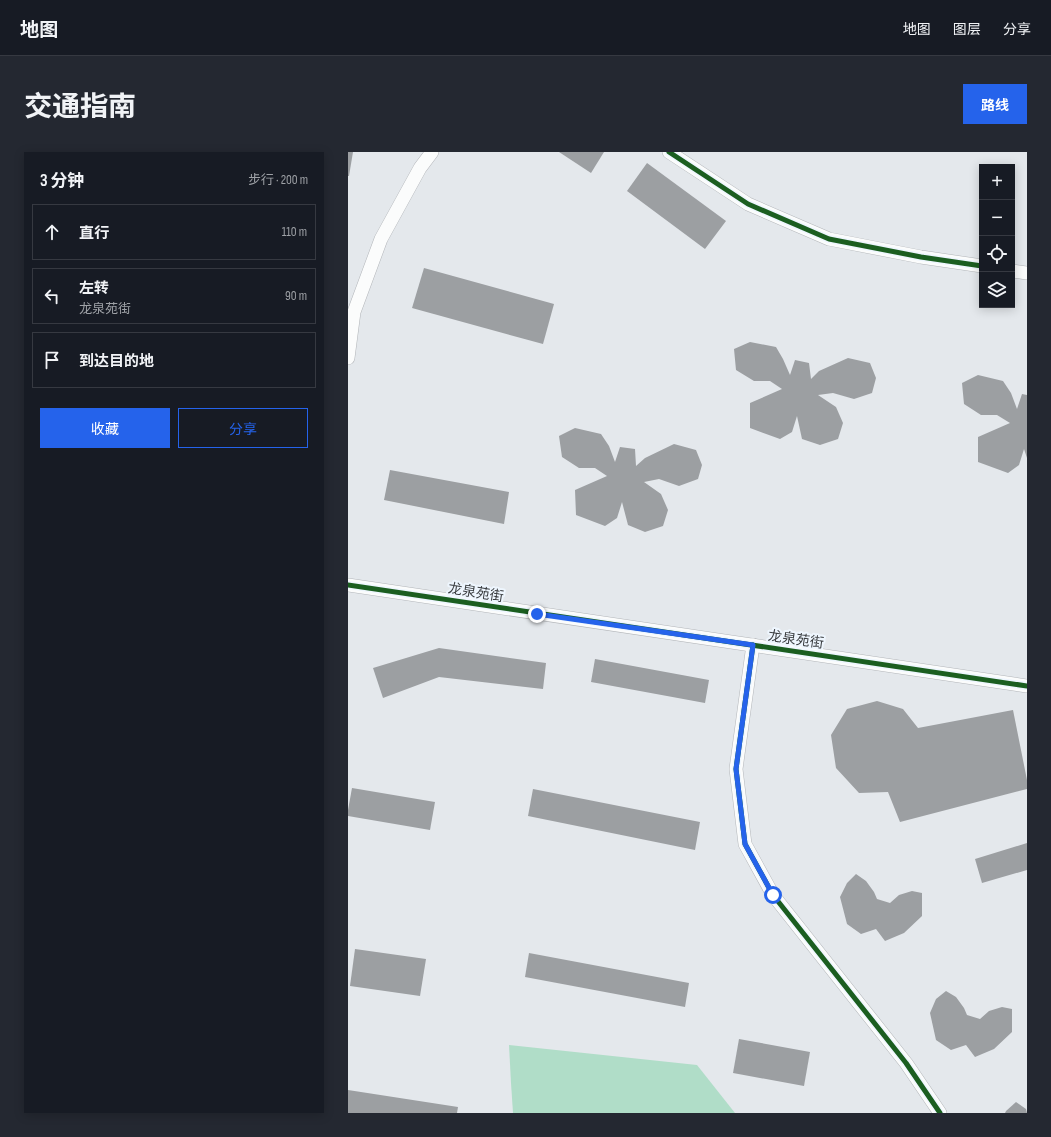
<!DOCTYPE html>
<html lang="zh">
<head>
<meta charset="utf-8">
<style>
  :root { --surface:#171b24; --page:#242831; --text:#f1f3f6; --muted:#9ea1a6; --line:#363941; --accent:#2563eb }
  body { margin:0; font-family:"Sofia Sans Condensed","Noto Sans SC",sans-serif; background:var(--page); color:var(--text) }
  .controls { position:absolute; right:12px; top:12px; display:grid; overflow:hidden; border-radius:0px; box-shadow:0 2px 10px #0003 }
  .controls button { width:36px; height:36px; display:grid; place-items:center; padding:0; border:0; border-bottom:1px solid var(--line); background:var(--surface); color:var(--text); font:20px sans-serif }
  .stop { position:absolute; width:12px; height:12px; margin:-9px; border:3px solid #2563eb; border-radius:50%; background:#fff }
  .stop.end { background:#2563eb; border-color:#fff; box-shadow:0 1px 4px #0008 }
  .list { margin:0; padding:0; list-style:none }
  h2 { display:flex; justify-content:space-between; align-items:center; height:52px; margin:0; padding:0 16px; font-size:17px }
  h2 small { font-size:13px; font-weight:400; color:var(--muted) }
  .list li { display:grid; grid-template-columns:26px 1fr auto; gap:12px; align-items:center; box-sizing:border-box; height:56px; margin:0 8px 8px; padding:0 8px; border:1px solid var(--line); border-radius:0px }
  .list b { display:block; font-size:15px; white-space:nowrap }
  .list p { margin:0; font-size:13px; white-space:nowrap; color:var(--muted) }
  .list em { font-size:13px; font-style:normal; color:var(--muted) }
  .actions { display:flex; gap:8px; padding:12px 16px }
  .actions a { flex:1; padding:9px 0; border:1px solid var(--accent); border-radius:0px; text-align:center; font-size:14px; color:var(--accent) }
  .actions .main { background:var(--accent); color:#fff }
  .icon { flex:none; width:22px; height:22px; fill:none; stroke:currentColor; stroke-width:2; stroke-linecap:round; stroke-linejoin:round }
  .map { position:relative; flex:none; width:679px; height:961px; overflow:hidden; border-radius:0px }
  header { display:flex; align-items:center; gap:24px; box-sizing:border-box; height:56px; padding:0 20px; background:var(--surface); border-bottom:1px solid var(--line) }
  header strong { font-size:19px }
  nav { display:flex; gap:22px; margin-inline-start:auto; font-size:14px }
  .intro { display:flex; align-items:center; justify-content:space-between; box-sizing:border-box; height:96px; padding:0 24px }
  h1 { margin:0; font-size:28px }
  .button { padding:10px 18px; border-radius:0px; background:var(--accent); color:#fff; font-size:14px; font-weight:700 }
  main { display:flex; gap:24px; padding:0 24px }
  aside { flex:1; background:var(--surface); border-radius:0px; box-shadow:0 2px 10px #0003 }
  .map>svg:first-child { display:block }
</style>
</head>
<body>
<header>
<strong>地图</strong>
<nav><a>地图</a><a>图层</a><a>分享</a></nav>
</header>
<div class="intro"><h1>交通指南</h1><a class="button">路线</a></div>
<main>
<aside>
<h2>3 分钟<small>步行 · 200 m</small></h2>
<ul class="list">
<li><svg class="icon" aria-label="ahead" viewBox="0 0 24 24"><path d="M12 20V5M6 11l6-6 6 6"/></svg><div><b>直行</b></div><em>110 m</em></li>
<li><svg class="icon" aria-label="left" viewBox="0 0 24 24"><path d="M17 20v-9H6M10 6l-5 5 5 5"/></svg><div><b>左转</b><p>龙泉苑街</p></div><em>90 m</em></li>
<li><svg class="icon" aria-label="arrive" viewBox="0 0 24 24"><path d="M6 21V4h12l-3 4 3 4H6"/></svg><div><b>到达目的地</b></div></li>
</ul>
<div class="actions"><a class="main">收藏</a><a>分享</a></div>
</aside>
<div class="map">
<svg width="679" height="961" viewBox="0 0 679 961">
  <rect width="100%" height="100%" fill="#e4e8ec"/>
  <path fill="#b0ddc8" d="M161,893L349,913L387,961H165L163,931Z"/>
  <g fill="#9c9fa2">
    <path d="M0,0H5L1,24H0Z"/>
    <path d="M211,0H256L243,21Z"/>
    <path d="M299,11L378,69L357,97L279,39Z"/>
    <path d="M76,116L206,152L195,192L64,156Z"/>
    <path d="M402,190L428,195L435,207L442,223L447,208L461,211L463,227L471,219L500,206L522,211L528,226L524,241L506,247L485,241L470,243L488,255L495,271L490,287L472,293L454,287L449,264L444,280L432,287L402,276V251L434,237L422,229H406L388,218L386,197Z"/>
    <path d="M630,223L655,229L663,241L669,257L674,242L679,243V306L676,297L671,313L660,321L630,310V285L662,271L649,263H633L616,252L614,231Z"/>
    <path d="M227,276L253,282L261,294L267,310L272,295L287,297L288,314L297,306L326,292L348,298L354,313L350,327L331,334L311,327L296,330L313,342L320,358L315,374L297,380L280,373L274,350L269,366L257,374L228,363L227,338L259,324L247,316H231L214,305L211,284Z"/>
    <path d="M42,318L161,340L156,372L36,348Z"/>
    <path d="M91,496L198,511L195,537L91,525L35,546L25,516Z"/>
    <path d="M247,507L361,528L357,551L243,530Z"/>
    <path d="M529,549L555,557L570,576L665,558L679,628V637L552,670L540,640L511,641L488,616L483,583L499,557Z"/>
    <path d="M4,636L87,650L82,678L0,664V658Z"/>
    <path d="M185,637L352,670L347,698L180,664Z"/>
    <path d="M679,691V718L634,731L627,707Z"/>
    <path d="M508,722L518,729L526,740L529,747L542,751L551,743L564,739L574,741V764L556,781L537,789L528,777L513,782L499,772L492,745L499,731Z"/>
    <path d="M7,797L78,807L72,844L2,834Z"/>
    <path d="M181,801L341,831L337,855L177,825Z"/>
    <path d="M598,839L608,845L616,856L619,863L632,867L641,859L654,855L664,857V880L646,897L627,905L618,893L603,898L588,888L582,861L588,847Z"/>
    <path d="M391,887L462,900L456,934L385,921Z"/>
    <path d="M0,938L110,955L109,961H0Z"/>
    <path d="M668,950L678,957L679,961H657L658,959Z"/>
  </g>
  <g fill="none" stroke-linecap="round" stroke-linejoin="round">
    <g stroke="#b2b5b9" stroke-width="14">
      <g id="minor">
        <path d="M321,0L400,52L481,87L573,105L634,114"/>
        <path d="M664,119L679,121"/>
        <path d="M0,206L6,160L33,87L72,16L84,0"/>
        <path d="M0,433L679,534"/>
        <path d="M405,493L388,617L397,692L425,743L558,911L592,961"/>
      </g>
    </g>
    <use href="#minor" stroke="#fbfcfc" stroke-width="13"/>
    <g stroke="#eef6fe" stroke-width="8">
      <g id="cycleway">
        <path d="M321,0L400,52L481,87L573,105L634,114"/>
        <path d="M0,433L679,534"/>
        <path d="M405,493L388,617L397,692L425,743L558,911L592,961"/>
      </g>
    </g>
    <use href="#cycleway" stroke="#1b5e20" stroke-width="5"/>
  </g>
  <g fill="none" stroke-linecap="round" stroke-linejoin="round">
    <path stroke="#2563eb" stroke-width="5" d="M189,462L405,493L388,617L397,692L425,743"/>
  </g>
  <g text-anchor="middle" stroke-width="4" stroke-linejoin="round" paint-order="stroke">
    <g font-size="14" fill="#3a3d40" stroke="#eef6fe">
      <text transform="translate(128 440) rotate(9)" y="5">龙泉苑街</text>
      <text transform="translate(448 487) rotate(8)" y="5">龙泉苑街</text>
    </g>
  </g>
</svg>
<div class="controls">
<button>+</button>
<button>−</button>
<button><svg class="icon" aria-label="locate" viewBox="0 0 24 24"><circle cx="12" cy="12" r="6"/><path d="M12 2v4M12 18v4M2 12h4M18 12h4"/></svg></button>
<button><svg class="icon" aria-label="layers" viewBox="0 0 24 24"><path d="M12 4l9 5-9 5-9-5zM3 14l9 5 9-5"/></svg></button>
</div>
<div class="stop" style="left:425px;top:743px"></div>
<div class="stop end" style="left:189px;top:462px"></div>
</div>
</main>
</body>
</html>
